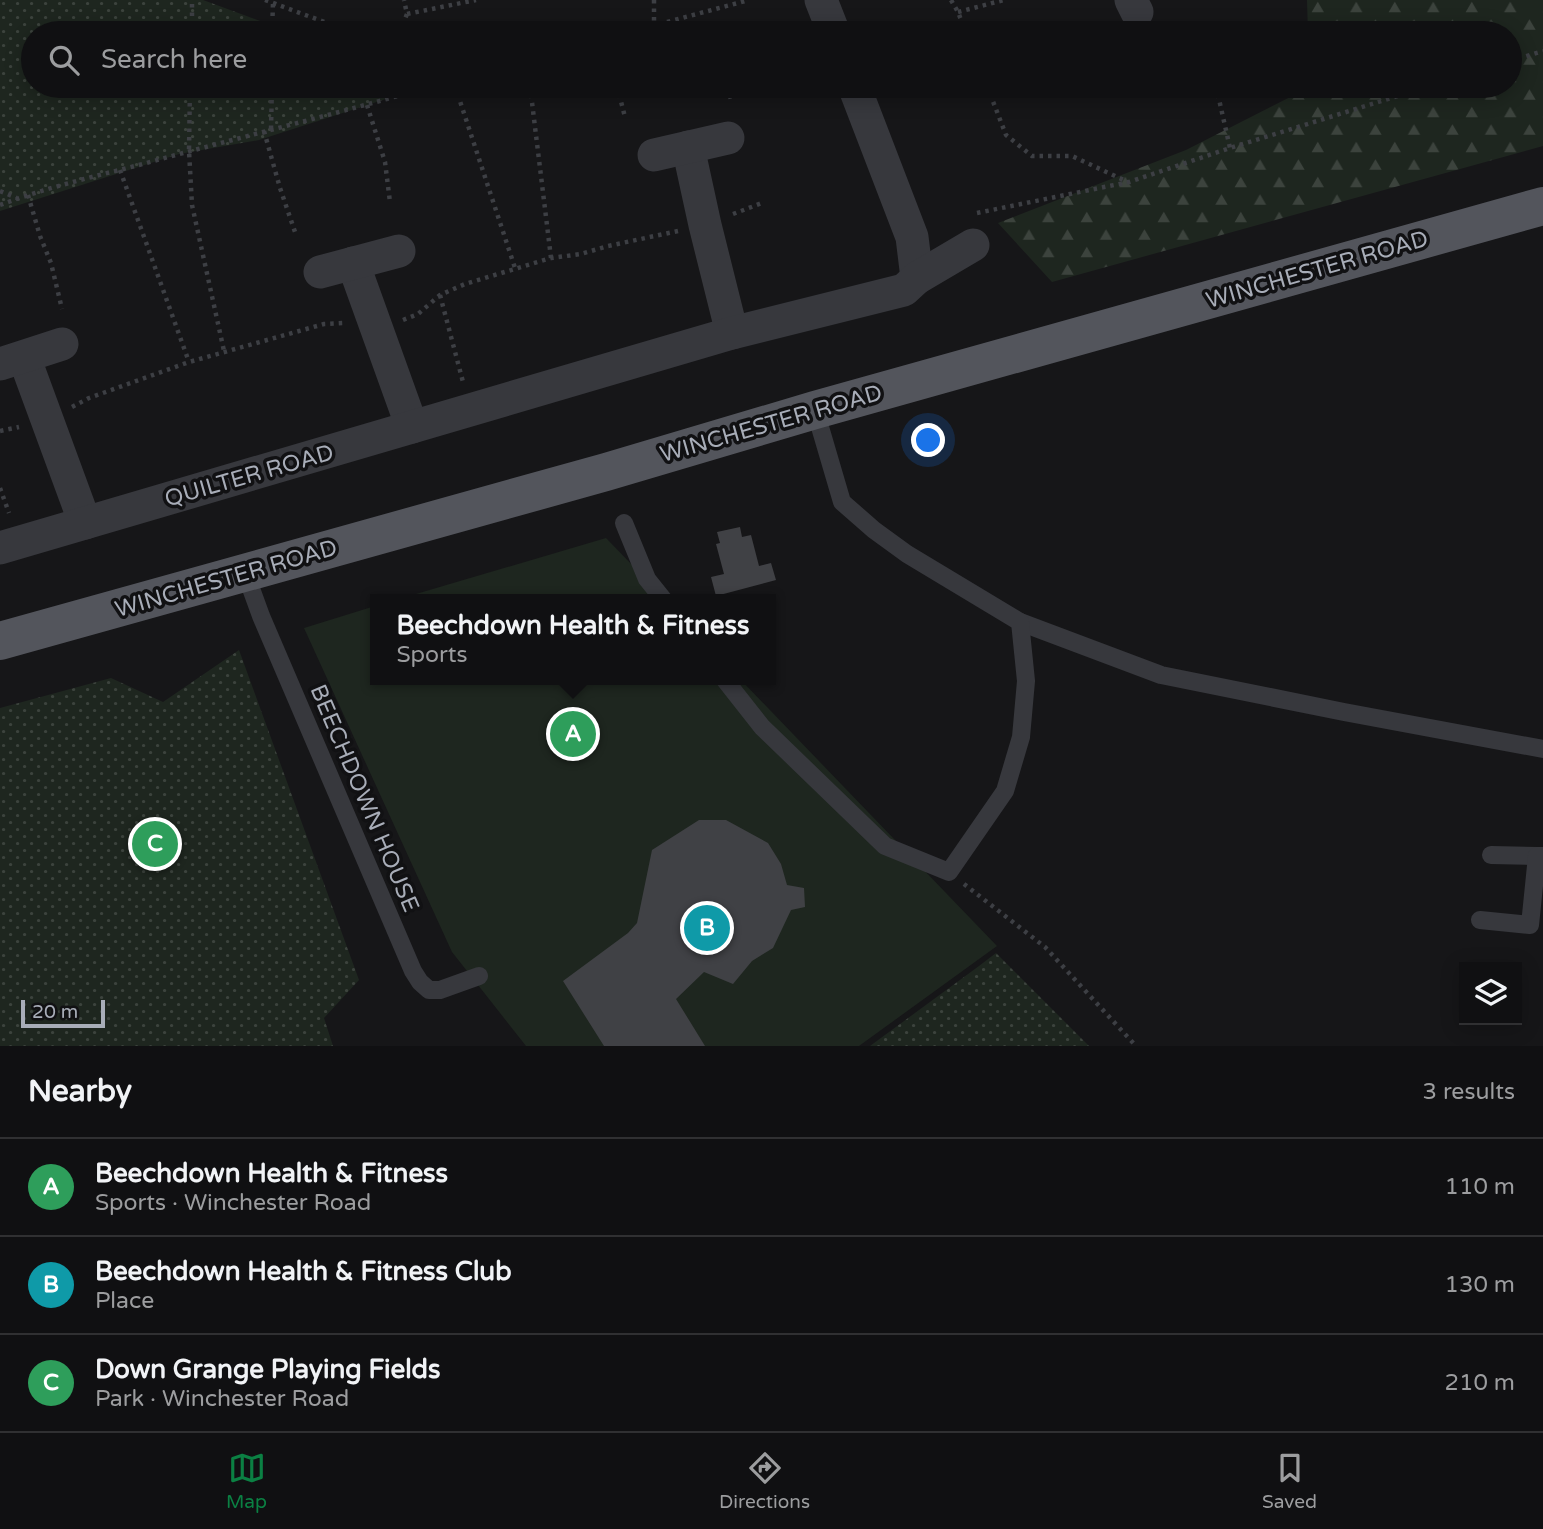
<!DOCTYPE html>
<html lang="en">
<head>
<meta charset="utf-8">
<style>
  :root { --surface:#101012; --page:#1e1e20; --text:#f1f3f6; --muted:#9c9d9f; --line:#303032; --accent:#0b8043 }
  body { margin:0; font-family:"Varela Round",sans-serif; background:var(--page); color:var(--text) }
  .controls { position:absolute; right:21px; bottom:21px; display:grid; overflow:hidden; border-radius:0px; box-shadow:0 4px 18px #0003 }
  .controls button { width:63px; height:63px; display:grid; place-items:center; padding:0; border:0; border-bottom:2px solid var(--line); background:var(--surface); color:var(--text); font:35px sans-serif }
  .scale { position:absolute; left:21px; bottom:18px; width:84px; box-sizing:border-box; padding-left:7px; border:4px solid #a8adb8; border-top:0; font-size:19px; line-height:24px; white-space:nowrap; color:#a8adb8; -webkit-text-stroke:5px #111113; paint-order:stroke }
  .you { position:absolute; left:929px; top:441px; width:24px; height:24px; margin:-18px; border:5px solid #fff; border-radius:50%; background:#1a73e8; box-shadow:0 0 0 10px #1a73e833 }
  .badge { display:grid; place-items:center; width:46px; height:46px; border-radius:50%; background:var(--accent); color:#fff; font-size:23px; font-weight:700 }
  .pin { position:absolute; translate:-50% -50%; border:4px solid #fff; box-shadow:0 2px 7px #0006 }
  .popup { position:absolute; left:370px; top:594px; width:406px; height:91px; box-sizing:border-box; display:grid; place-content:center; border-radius:0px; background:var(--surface); filter:drop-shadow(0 2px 5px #0005); font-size:23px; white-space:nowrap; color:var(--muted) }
  .popup b { font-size:26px; color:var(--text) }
  .popup::after { content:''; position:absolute; left:50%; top:100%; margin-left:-14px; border:14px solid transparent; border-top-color:var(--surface) }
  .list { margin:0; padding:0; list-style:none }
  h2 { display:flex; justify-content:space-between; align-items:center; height:91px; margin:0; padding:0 28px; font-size:30px }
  h2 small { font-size:23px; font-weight:400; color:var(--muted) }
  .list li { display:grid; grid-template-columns:46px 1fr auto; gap:21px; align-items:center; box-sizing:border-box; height:98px; padding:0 28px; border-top:2px solid var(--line) }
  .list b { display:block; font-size:26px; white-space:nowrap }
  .list p { margin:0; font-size:23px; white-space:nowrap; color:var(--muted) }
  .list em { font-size:23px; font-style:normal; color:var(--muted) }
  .icon { flex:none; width:38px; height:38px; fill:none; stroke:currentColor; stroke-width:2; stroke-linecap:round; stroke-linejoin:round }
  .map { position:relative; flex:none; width:1543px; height:1046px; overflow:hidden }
  .search { position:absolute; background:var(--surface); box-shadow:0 4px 18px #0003; left:21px; right:21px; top:21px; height:77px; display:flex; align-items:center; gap:18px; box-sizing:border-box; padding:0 24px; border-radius:38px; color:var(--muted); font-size:26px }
  .sheet { height:385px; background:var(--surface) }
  nav { display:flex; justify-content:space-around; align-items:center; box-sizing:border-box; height:98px; border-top:2px solid var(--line); background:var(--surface); font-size:19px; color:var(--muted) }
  nav a { display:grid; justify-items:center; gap:4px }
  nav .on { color:var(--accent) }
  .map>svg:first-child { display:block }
</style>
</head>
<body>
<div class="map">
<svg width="1543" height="1046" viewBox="0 0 1543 1046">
  <defs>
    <pattern id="forest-firs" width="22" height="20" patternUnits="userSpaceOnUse" patternTransform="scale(1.75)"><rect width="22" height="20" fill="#1e261f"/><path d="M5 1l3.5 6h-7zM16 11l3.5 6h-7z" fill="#3c433d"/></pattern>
    <pattern id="park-dots" width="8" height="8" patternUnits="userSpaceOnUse" patternTransform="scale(1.75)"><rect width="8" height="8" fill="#1e261f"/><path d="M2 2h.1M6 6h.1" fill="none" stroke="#3c433d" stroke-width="1.8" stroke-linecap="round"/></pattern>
  </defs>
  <rect width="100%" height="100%" fill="#161618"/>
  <g fill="#1e261f">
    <path d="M606,538L665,599H399Z"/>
    <path d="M375,606V680H741L997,946L859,1046H526L452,952L304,628Z"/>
  </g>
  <path fill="url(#forest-firs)" d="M1307,0H1543V146L1052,282L998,223L1186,150L1312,86H1510V33H1308Z"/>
  <g fill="url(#park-dots)">
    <path d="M0,0H203L293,33H33V86H426L259,140L179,154L0,211Z"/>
    <path d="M239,650L359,980L324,1018L333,1046H0V708L111,678L163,702Z"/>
    <path d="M996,953L1089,1046H870L979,966Z"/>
  </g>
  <g fill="#404145">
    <path d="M740,527L742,537L751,535L759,566L771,563L776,580L716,596L711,577L724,574L716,544L720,543L717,532Z"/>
    <path d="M699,820H726L768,843L781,864L787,885L804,888L805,907L791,910L773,948L752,961L733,984L704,972L676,999L705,1046H604L563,981L628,933L637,923L652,850Z"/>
  </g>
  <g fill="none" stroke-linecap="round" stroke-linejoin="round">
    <g stroke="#3d3f44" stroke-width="4.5" stroke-dasharray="3.5 5" stroke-linecap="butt">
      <path d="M265,0L354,33"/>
      <path d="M654,0V26"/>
      <path d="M951,0L958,12L966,33"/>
      <path d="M958,12L1004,0"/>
      <path d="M407,14L476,0"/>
      <path d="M192,33V0"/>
      <path d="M272,33L273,3"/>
      <path d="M399,33L407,14L404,0"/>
      <path d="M626,33L749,0"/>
      <path d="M1191,33L1203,30L1204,33"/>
      <path d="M1510,61L1543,51"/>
      <path d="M190,86L189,151L192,205L224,351"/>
      <path d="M455,86L515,268"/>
      <path d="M530,86L551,258"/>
      <path d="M617,86L625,117"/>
      <path d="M987,86L1006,135L1032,156H1072L1128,182"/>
      <path d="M1216,86L1230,148"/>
      <path d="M728,97L780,86"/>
      <path d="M367,105L385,162L390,202"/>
      <path d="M271,129L272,86"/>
      <path d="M264,131L280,188L295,232"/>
      <path d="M120,170L189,362"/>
      <path d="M0,191L17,198"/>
      <path d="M28,195L40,236L51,263L62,309"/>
      <path d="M0,205C45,188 92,177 139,165C237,138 336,114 433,86"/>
      <path d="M977,213L1129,182L1230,148L1430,86"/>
      <path d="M733,214L762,203"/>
      <path d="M440,295L463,382"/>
      <path d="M403,320L418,314L440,295L465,284L551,258L581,254L608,246L678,231"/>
      <path d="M72,407L89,398L189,362L324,324L344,323"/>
      <path d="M0,431L19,427"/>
      <path d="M0,488L9,513"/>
      <path d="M964,884L1045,947L1136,1046"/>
    </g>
    <g stroke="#37383d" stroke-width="18">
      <path d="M624,523L647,579L663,599"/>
      <path d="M245,572L261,616L413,971L420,982L429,990H440L479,976"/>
      <path d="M1020,622L1161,675L1344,712L1543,749"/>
      <path d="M725,680L762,727L885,846L949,872L1005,791L1021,737L1026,681L1020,622L907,554L874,530L842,502L815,410"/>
      <path d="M1491,855L1537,856"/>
      <path d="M1480,920L1530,925L1537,856H1543"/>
    </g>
    <g stroke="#37383d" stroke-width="33">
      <path d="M821,0L834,33"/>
      <path d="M1131,0L1137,12"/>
      <path d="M854,86L912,237L917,278"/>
      <path d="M688,147L705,225L732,333"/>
      <path d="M654,155L728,138"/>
      <path d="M353,263L412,427"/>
      <path d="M320,272L399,251"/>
      <path d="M24,357L85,523"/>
      <path d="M0,364L62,344"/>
      <path d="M0,548L732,333L904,290L917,278L973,245"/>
    </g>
    <path stroke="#53555c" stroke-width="38" d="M0,641L606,472L815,410L1543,206"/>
  </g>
  <g text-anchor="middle" stroke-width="7" stroke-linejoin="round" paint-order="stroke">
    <g font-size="23" fill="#a8adb8" stroke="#111113">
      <text transform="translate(1317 269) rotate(-16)" y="8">WINCHESTER ROAD</text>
      <text transform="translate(771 423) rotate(-16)" y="8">WINCHESTER ROAD</text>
      <text transform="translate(249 475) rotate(-16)" y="8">QUILTER ROAD</text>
      <text transform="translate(226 578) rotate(-16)" y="8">WINCHESTER ROAD</text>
      <text transform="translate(365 798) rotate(67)" y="8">BEECHDOWN HOUSE</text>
    </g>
  </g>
</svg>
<div class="controls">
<button><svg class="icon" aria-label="layers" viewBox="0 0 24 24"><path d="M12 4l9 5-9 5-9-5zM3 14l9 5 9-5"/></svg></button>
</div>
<div class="scale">20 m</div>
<div class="you"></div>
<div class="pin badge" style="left:573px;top:734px;background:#2e9e5b">A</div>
<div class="popup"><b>Beechdown Health &amp; Fitness</b>Sports</div>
<div class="pin badge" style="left:707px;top:928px;background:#0f9aa8">B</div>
<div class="pin badge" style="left:155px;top:844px;background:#2e9e5b">C</div>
<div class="search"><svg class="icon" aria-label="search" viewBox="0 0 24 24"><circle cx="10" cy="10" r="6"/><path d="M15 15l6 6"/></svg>Search here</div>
</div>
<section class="sheet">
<h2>Nearby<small>3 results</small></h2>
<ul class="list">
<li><span class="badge" style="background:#2e9e5b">A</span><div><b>Beechdown Health &amp; Fitness</b><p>Sports · Winchester Road</p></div><em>110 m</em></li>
<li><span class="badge" style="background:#0f9aa8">B</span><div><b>Beechdown Health &amp; Fitness Club</b><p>Place</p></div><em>130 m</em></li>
<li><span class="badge" style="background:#2e9e5b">C</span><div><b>Down Grange Playing Fields</b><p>Park · Winchester Road</p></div><em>210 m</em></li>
</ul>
</section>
<nav>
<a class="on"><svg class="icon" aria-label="map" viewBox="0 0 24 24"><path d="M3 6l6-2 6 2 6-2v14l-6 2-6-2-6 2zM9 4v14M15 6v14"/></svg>Map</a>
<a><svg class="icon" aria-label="directions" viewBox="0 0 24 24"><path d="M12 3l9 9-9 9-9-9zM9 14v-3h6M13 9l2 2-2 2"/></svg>Directions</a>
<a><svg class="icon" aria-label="saved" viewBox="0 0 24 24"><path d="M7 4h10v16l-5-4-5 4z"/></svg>Saved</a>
</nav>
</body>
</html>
